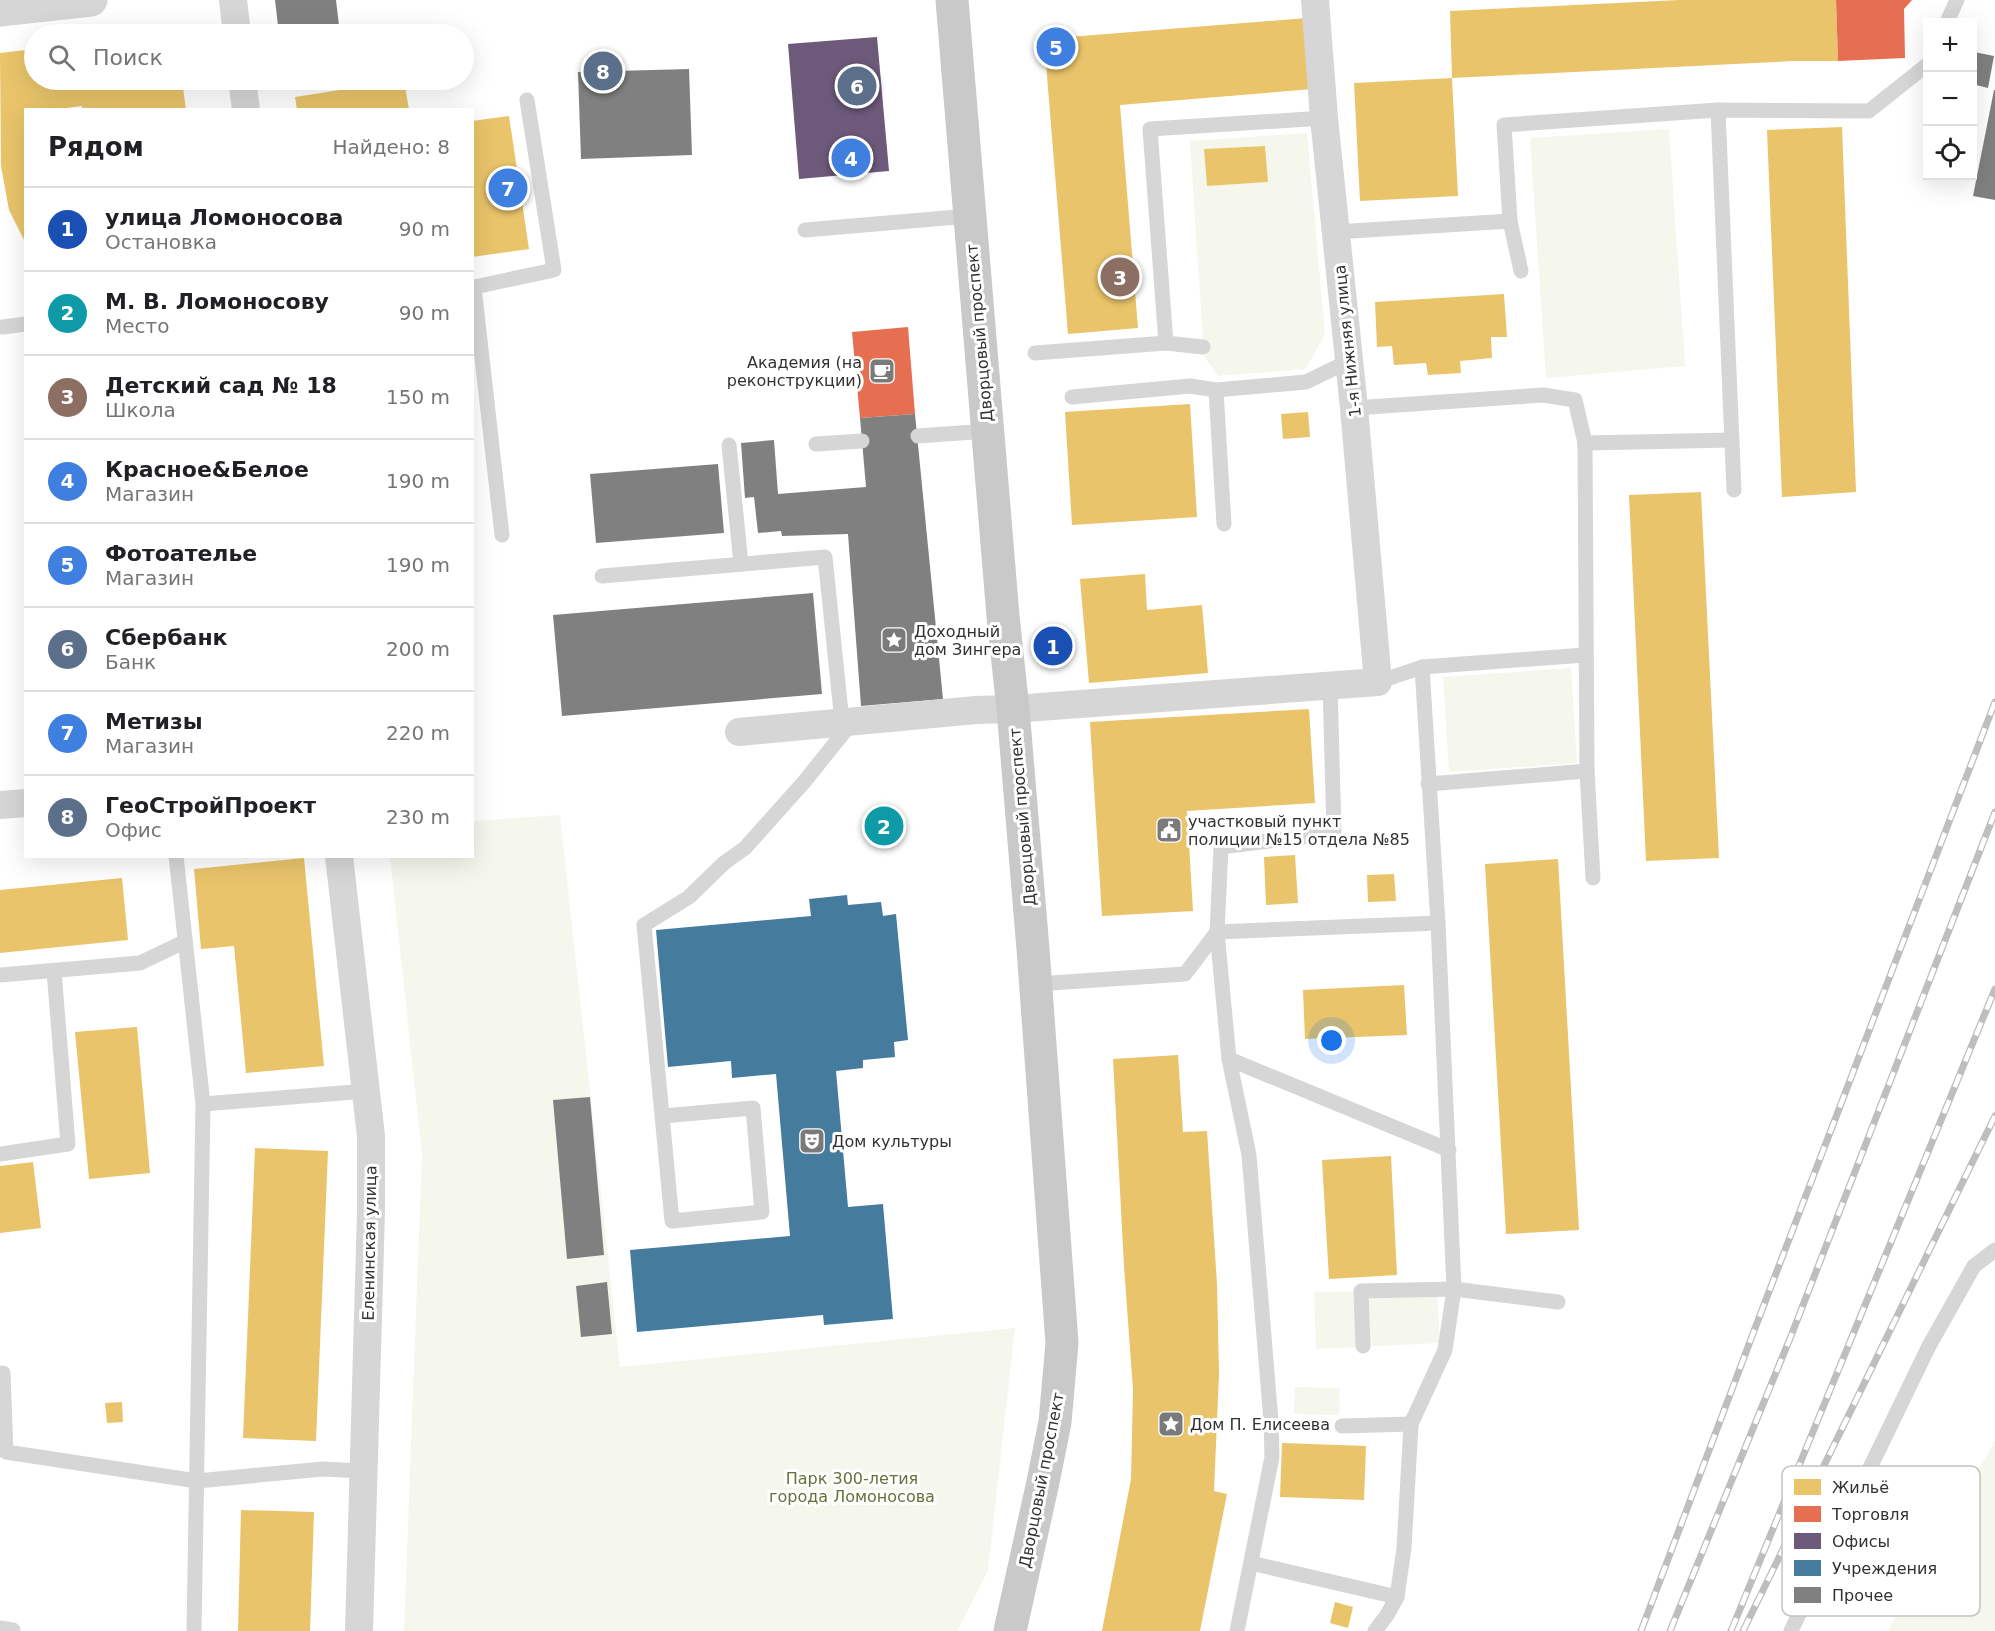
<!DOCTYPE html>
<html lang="ru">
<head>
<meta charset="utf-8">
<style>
  :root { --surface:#fff; --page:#f6f6f6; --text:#202124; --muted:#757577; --line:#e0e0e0; --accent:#7a7a7a }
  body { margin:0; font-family:"DejaVu Sans",sans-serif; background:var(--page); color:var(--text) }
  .controls { position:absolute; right:18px; top:18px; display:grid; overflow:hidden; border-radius:0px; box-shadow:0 6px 24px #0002 }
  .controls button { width:54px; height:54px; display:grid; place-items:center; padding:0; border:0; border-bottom:2px solid var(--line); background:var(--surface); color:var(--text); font:30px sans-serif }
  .you { position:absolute; left:1332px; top:1041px; width:21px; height:21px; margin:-15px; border:4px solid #fff; border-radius:50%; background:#1a73e8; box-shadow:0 0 0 9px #1a73e833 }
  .badge { display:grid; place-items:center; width:39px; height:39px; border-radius:50%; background:var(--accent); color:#fff; font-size:20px; font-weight:700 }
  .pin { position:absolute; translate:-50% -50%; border:3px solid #fff; box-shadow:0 2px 6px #0006 }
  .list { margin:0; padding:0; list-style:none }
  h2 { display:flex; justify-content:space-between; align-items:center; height:78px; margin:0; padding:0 24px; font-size:26px }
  h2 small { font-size:20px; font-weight:400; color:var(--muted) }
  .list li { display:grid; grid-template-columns:39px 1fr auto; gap:18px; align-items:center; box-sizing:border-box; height:84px; padding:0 24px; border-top:2px solid var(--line) }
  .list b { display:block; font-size:22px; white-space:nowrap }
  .list p { margin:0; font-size:20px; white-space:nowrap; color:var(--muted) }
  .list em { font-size:20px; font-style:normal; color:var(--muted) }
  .icon { flex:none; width:33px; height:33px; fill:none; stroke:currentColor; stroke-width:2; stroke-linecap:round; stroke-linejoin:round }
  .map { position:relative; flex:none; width:1995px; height:1631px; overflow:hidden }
  .search { position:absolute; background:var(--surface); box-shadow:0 6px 24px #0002; left:24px; top:24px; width:450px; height:66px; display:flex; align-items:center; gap:15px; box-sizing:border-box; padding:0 21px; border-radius:33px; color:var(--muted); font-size:22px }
  .panel { position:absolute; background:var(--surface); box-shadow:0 6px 24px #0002; left:24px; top:108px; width:450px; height:750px; border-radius:0px }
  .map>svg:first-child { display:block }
</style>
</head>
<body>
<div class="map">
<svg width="1995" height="1631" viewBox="0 0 1995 1631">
  <rect width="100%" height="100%" fill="#fff"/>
  <g fill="#f5f7ed" fill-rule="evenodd">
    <path d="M1669,129L1685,366L1546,378L1530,138Z"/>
    <path d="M1307,133L1325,334L1306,369L1218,376L1204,356L1190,141ZM1265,146L1267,182L1207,186L1204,149Z"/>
    <path d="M1571,668L1577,763L1449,772L1443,677Z"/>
    <path d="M560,815L620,1367L1015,1328L988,1571L957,1631H404L422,1154L390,857L472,856L473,821Z"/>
    <path d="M1437,1290L1440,1343L1316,1349L1314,1292Z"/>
    <path d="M1295,1387L1340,1388L1339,1415L1294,1414Z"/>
    <path d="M1995,1441V1631H1888Z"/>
  </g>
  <g fill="#e9c46a">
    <path d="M1679,0H1836L1838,61H1793L1452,78L1450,11Z"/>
    <path d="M1307,18L1313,89L1120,105L1138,328L1068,334L1044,39Z"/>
    <path d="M34,49V80H182L186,110H82V106L51,110H26V244L9,210L1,166L0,53Z"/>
    <path d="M1452,78L1458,196L1360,201L1354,83Z"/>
    <path d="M404,80L409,110H297L295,97Z"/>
    <path d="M509,116L529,249L472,257V121Z"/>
    <path d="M1842,127L1856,492L1782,497L1767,130Z"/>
    <path d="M1265,146L1268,182L1207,186L1204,149Z"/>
    <path d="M1504,294L1507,337H1491L1492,358L1460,361L1461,373L1428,375L1426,363L1394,365L1392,346L1377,347L1375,302Z"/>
    <path d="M1190,404L1197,517L1072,525L1065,412Z"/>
    <path d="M1308,412L1310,437L1283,439L1281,414Z"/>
    <path d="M1701,492L1719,858L1646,861L1629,495Z"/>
    <path d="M1145,574L1147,610L1202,605L1208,673L1089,683L1080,579Z"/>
    <path d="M1309,709L1315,803L1187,811L1193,911L1102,916L1090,722Z"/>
    <path d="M1295,855L1298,903L1266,905L1264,857Z"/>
    <path d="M304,858L324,1066L246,1073L234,946L201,949L194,869Z"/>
    <path d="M1558,859L1579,1230L1506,1234L1485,864Z"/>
    <path d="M1394,874L1396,901L1368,902L1367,875Z"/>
    <path d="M122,878L128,940L0,953V890Z"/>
    <path d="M1404,985L1407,1035L1305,1039L1303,990Z"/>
    <path d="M137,1027L150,1173L89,1179L75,1032Z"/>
    <path d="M1178,1055L1183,1132L1207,1131L1217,1284L1219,1374L1214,1491L1227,1494L1200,1631H1102L1131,1479L1133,1390L1124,1266L1113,1059Z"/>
    <path d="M255,1148L328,1151L316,1441L243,1438Z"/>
    <path d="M1391,1156L1397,1275L1329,1279L1322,1160Z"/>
    <path d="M33,1162L41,1228L0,1233V1166Z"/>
    <path d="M122,1402L123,1422L107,1423L105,1403Z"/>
    <path d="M1282,1443L1366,1446L1364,1500L1280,1497Z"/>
    <path d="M241,1510L314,1512L310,1631H238Z"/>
    <path d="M1335,1602L1353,1607L1348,1628L1330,1623Z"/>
  </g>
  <g fill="#e76f51">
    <path d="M1836,0H1912L1904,9L1905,58L1838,61Z"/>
    <path d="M908,327L915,414L860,418L852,332Z"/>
  </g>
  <path fill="#6d597a" d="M877,37L889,171L799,179L788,44Z"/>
  <path fill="#457b9d" d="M847,895L848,905L881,902L883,916L896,914L908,1040L894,1042L895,1057L863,1060V1068L836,1071L848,1207L883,1204L893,1319L824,1325L823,1315L637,1332L630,1250L790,1236L776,1074L732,1078L731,1061L668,1067L656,930L811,916L809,899Z"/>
  <g fill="#808080">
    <path d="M275,0H336L340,34H279Z"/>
    <path d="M1974,52L1994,56L1988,88L1972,84Z"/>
    <path d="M689,69L692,155L581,159L578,72Z"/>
    <path d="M1994,90H1995V200L1973,196Z"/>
    <path d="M915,414L943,699L861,706L848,534L782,536L781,531L758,533L754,497L745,498L741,443L774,440L778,494L866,487L860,418Z"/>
    <path d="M718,464L724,533L596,543L590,474Z"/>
    <path d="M813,593L822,694L562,716L553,615Z"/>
    <path d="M590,1097L604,1255L567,1259L553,1100Z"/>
    <path d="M607,1282L612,1334L581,1337L576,1286Z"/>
  </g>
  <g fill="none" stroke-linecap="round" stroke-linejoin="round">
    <g stroke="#d6d6d6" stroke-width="15">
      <path d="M1947,22L1957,0"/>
      <path d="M1718,110L1734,490"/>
      <path d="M805,230L969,216"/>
      <path d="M1336,232L1510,221"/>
      <path d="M1521,271L1510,221L1504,125L1718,110L1869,111L1928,64"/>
      <path d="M472,287H474L502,535"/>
      <path d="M474,287L554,270L527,100"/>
      <path d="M3,327L26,324"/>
      <path d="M1166,343L1203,347"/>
      <path d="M1035,353L1166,343L1150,129L1324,118"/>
      <path d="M1216,390L1224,524"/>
      <path d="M1072,397L1190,386L1216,390L1306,382L1349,361"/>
      <path d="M1354,408L1543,395L1575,400L1585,443L1587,771L1593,878"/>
      <path d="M918,436L988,431"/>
      <path d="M1585,443L1732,440"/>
      <path d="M816,444L862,441"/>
      <path d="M729,445L741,564"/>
      <path d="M602,576L825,557L842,722"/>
      <path d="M1378,682L1422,667L1585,655"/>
      <path d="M1428,784L1587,771"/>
      <path d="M176,856L203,1104L194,1631"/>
      <path d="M0,975L140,963L184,942"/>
      <path d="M1036,984L1185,974L1217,932L1438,923"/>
      <path d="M1229,1059L1449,1150"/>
      <path d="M203,1104L367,1091"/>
      <path d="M663,1116L753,1108L762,1212L672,1221C663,1122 654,1023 644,925L689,897L724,863L745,848L804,782L853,721"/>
      <path d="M0,1154L68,1144L54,971"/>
      <path d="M1363,1346L1361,1291L1454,1289L1558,1302"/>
      <path d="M3,1373L6,1452L197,1481L323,1469L363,1471"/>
      <path d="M1342,1426L1411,1424"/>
      <path d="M1251,1563L1397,1597"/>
      <path d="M0,1628L13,1630"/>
      <path d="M1237,1631L1272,1457L1271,1421L1249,1155L1229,1059L1217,932L1221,847L1334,833L1330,685"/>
      <path d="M1375,1631L1387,1615L1397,1597L1404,1548L1411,1424L1445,1350L1454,1289L1438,923L1422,667"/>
      <path d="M1791,1631L1817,1576L1841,1545L1855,1520L1865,1478L1929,1346L1974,1266L1995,1250"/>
    </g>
    <g stroke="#d6d6d6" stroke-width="28">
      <path d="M233,0L237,34"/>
      <path d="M242,80L246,110"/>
      <path d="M739,732L976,710L1013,709L1378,682L1354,408L1324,118L1315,0"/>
      <path d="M0,805L26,803"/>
      <path d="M339,856L371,1136V1211L359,1631"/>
    </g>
    <path stroke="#d6d6d6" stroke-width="33" d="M0,10L91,0"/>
    <path stroke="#c9c9c9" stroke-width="33" d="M952,0L1003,616L1013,709L1033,949L1062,1343L1055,1422L1043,1482L1010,1631"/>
    <g stroke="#bebebe" stroke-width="7">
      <g id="rail">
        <path d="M1641,1631L1757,1323L1995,702"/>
        <path d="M1670,1631L1791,1336L1995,812"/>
        <path d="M1731,1631L1995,989"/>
        <path d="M1743,1631L1995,1116"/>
      </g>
    </g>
    <use href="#rail" stroke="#fff" stroke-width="4.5" stroke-dasharray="14" stroke-linecap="butt"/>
  </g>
  <defs>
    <g id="cafe-square" transform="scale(1.35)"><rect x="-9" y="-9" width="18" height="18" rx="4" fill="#7a7a7a" stroke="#fff"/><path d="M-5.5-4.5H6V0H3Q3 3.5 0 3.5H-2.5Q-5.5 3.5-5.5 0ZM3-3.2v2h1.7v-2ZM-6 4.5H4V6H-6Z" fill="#fff"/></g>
    <g id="sight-square" transform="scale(1.35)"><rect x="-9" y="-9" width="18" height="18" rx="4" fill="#7a7a7a" stroke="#fff"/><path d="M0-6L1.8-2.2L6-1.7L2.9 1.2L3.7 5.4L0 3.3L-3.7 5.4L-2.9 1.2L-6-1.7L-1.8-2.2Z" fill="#fff"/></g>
    <g id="civic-square" transform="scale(1.35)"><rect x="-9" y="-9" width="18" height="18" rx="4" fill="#7a7a7a" stroke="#fff"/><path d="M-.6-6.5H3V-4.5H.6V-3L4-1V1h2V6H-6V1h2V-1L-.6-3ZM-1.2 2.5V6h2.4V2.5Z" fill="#fff"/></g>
    <g id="theatre-square" transform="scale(1.35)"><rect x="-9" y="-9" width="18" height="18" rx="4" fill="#7a7a7a" stroke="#fff"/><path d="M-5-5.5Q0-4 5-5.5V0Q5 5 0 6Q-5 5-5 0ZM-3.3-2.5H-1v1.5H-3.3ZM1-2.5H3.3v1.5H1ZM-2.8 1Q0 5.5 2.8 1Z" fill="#fff"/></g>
  </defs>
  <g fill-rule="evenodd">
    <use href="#cafe-square" x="882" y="371"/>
    <use href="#sight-square" x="894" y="640"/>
    <use href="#civic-square" x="1169" y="830"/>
    <use href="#theatre-square" x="812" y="1141"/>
    <use href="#sight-square" x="1171" y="1424"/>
  </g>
  <g text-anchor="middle" stroke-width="6" stroke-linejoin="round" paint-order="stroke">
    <g font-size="16" fill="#323232" stroke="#fff">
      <text transform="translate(979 333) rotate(-95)" y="6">Дворцовый проспект</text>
      <text transform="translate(1347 341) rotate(-96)" y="6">1-я Нижняя улица</text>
      <text transform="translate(1022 817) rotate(-95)" y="6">Дворцовый проспект</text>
      <text transform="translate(369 1243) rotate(-89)" y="6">Еленинская улица</text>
      <text transform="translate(1041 1480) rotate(-79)" y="6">Дворцовый проспект</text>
    </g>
    <g font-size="16" fill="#323232" stroke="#fff" text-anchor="start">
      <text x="862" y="368" text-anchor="end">Академия (на<tspan x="862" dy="18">реконструкции)</tspan></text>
      <text x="914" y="637">Доходный<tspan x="914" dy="18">дом Зингера</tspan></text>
      <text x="1188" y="827">участковый пункт<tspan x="1188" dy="18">полиции №15 отдела №85</tspan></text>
      <text x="832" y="1147">Дом культуры</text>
      <text x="1190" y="1430">Дом П. Елисеева</text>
    </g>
    <g font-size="16" fill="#62733a" stroke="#fff">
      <text x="852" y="1484">Парк 300-летия<tspan x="852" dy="18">города Ломоносова</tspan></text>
    </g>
  </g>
  <rect x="1782" y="1466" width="198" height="150" rx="9" fill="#fff" stroke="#c2c2c2" stroke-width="1.5"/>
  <rect x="1794" y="1479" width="27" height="16" fill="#e9c46a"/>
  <rect x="1794" y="1506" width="27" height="16" fill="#e76f51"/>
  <rect x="1794" y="1533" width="27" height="16" fill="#6d597a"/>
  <rect x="1794" y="1560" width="27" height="16" fill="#457b9d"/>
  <rect x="1794" y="1587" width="27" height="16" fill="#808080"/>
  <g font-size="16" fill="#323232">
    <text x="1832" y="1493">Жильё</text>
    <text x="1832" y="1520">Торговля</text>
    <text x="1832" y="1547">Офисы</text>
    <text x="1832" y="1574">Учреждения</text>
    <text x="1832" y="1601">Прочее</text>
  </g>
</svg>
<div class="controls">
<button>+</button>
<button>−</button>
<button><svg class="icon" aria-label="locate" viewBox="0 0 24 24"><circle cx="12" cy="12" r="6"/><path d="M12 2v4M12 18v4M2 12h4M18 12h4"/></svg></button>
</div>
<div class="you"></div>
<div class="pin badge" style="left:1053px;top:646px;background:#1a4fb4">1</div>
<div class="pin badge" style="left:884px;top:826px;background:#0f9aa8">2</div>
<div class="pin badge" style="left:1120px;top:277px;background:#8d6e63">3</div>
<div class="pin badge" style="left:851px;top:158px;background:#3f7fe0">4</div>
<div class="pin badge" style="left:1056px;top:47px;background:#3f7fe0">5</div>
<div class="pin badge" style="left:857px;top:86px;background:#5c6f8a">6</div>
<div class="pin badge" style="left:508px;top:188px;background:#3f7fe0">7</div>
<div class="pin badge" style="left:603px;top:71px;background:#5c6f8a">8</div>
<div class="search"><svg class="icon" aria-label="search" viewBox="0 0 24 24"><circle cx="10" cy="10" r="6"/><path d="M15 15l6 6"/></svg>Поиск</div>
<section class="panel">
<h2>Рядом<small>Найдено: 8</small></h2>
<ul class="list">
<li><span class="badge" style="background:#1a4fb4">1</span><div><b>улица Ломоносова</b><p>Остановка</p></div><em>90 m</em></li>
<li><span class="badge" style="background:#0f9aa8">2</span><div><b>М. В. Ломоносову</b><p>Место</p></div><em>90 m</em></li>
<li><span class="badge" style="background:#8d6e63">3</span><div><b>Детский сад № 18</b><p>Школа</p></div><em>150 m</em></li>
<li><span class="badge" style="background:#3f7fe0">4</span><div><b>Красное&amp;Белое</b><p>Магазин</p></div><em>190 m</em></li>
<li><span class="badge" style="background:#3f7fe0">5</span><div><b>Фотоателье</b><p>Магазин</p></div><em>190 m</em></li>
<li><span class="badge" style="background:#5c6f8a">6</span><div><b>Сбербанк</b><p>Банк</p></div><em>200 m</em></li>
<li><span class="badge" style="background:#3f7fe0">7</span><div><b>Метизы</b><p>Магазин</p></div><em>220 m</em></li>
<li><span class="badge" style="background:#5c6f8a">8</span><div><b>ГеоСтройПроект</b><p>Офис</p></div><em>230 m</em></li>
</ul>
</section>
</div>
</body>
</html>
